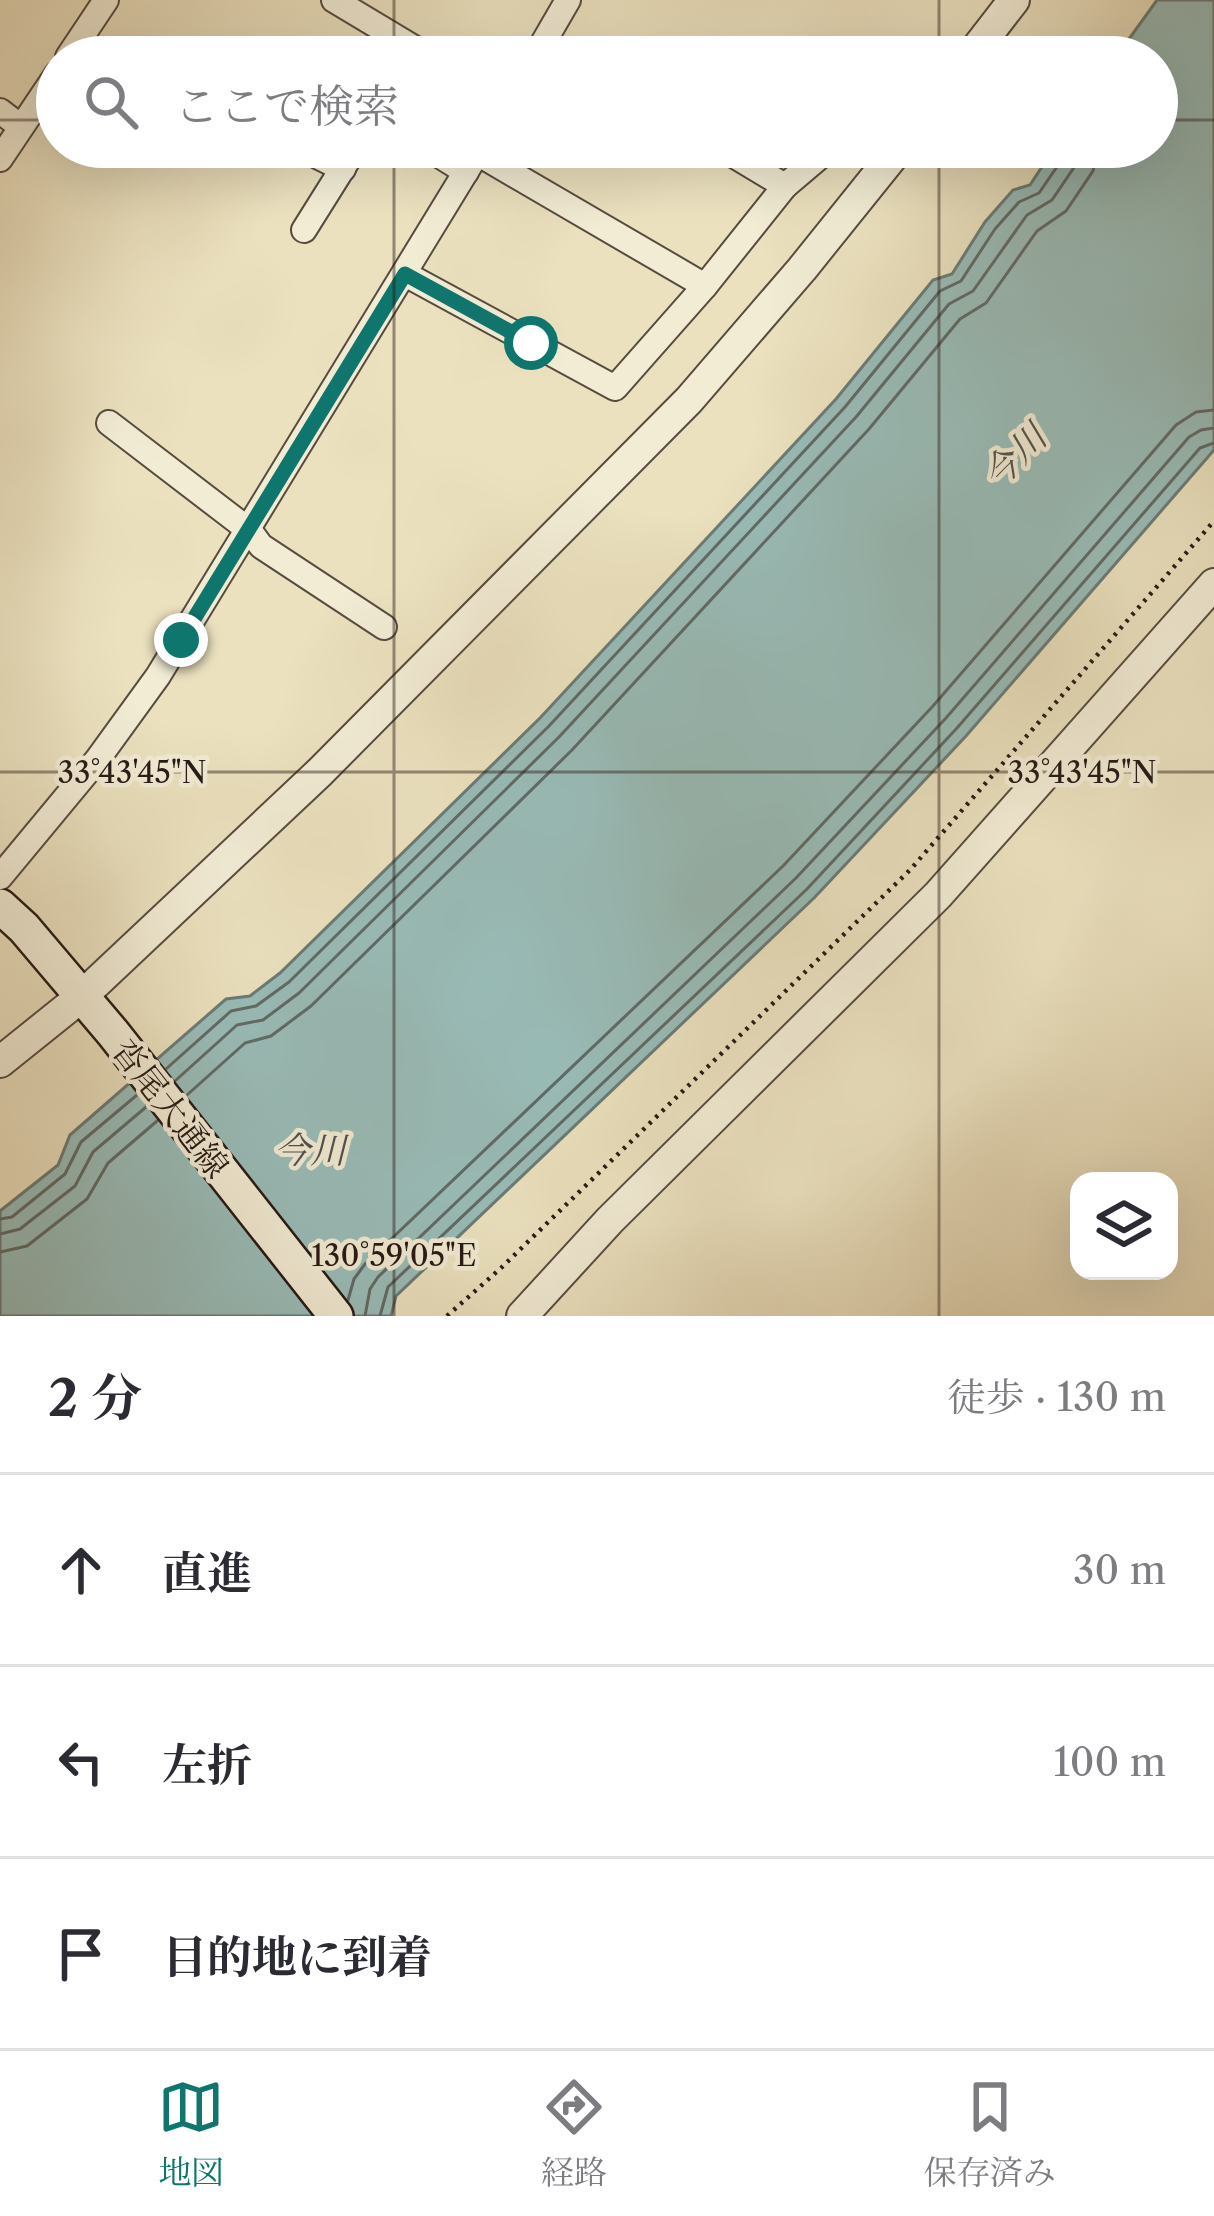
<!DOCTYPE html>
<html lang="ja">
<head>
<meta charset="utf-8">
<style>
  :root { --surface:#fff; --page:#f2f2f3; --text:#2b2b33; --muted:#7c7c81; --line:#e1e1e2; --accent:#0f766e }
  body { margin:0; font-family:"Libre Caslon Text","Noto Serif JP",serif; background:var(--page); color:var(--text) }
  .controls { position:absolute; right:36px; bottom:36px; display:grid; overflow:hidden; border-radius:24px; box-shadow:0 12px 48px #0002 }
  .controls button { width:108px; height:108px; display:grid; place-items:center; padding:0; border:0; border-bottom:3px solid var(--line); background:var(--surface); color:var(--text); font:60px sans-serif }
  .stop { position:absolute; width:36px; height:36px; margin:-27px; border:9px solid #0f766e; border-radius:50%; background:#fff }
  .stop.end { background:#0f766e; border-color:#fff; box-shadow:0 3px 12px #0008 }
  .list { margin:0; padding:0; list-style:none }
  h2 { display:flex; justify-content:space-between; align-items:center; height:156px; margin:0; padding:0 48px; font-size:51px }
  h2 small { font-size:39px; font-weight:400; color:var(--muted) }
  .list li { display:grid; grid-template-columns:78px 1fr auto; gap:36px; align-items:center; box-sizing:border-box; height:192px; padding:0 48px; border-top:3px solid var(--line) }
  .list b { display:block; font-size:45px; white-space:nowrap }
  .list em { font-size:39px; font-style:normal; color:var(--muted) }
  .icon { flex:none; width:66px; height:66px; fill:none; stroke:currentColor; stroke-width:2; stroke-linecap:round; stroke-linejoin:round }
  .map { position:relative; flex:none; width:1214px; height:1316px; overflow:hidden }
  .search { position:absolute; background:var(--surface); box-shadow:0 12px 48px #0002; left:36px; right:36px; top:36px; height:132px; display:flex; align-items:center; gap:30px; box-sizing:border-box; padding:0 42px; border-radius:66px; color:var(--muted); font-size:45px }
  .sheet { height:732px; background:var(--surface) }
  nav { display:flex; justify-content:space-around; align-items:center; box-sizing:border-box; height:168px; border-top:3px solid var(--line); background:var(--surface); font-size:33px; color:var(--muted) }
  nav a { display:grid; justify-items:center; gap:6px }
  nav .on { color:var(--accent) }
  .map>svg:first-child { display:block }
</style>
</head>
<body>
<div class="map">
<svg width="1214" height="1316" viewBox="0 0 1214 1316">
  <rect width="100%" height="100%" fill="#ebe1bf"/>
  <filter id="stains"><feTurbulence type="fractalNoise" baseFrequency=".00167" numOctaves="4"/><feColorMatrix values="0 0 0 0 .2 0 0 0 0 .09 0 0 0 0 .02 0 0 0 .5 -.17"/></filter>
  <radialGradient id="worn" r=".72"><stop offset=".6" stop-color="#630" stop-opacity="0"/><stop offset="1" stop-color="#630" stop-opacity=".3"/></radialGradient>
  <path fill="#99bcb8" stroke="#6b7b77" stroke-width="3" d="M1157,0H1214V450L966,736L815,897L396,1296L391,1316H0V1211L58,1165L70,1135L226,999L250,996L280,973L540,718L836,399L933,280L952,274L985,222L1013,190L1030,185L1055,147H1157V57H1116Z"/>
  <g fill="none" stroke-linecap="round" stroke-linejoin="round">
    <g stroke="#606a66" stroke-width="3">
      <path d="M166,1069L231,1011L256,1006L289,982L549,726L845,407L940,291L961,281L995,229L1019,202L1039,193L1063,158L1064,147"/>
      <path d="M175,1081L237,1025L263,1020L299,993L559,737L856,417L949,304L973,291L1027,215L1052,200L1077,163L1080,147"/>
      <path d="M187,1095L245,1043L271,1036L311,1006L572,750L869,429L960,319L986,303L1037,231L1066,211L1093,171L1098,147"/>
      <path d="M0,1219L12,1217L65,1174L81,1142L137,1095"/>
      <path d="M0,1234L20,1229L75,1186L93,1152L146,1107"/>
      <path d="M0,1252L27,1246L87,1199L108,1163L157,1121"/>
      <path d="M348,1300L354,1279L365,1264L783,866L933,706L1176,425L1196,412L1214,410"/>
      <path d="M365,1316L370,1289L378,1277L796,878L946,718L1189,437L1201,430L1214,428"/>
      <path d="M380,1316L388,1287L807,889L957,728L1200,448L1214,443"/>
    </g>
    <g stroke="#574b40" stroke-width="28">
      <g id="minor">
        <path d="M334,0L429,57"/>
        <path d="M545,42L570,57"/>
        <path d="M68,57L106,0"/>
        <path d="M535,57L568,0"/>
        <path d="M0,111L21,127"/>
        <path d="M299,147L343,169"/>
        <path d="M426,147L466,172"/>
        <path d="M720,147L785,186"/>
        <path d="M477,153L705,286"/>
        <path d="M0,159L57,74"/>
        <path d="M304,230L356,147"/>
        <path d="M405,274L615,388L705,286L785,186L831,147"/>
        <path d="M109,423L250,531L261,546L384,627"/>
        <path d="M0,877L97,760L158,676L481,147"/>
      </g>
    </g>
    <g stroke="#574b40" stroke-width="34">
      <g id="tertiary">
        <path d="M970,57L1014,0"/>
        <path d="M0,1062L81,997L320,772L689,400L802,269L900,147"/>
        <path d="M522,1316L610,1220L938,895L1214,584"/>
      </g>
    </g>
    <g stroke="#261915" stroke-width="38">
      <path id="secondary" d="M0,906L24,928L113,1033L336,1316"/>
    </g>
    <path stroke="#261915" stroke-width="4.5" stroke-dasharray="3 6" stroke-linecap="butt" d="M447,1316L501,1268L910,870L1214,521"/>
    <use href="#minor" stroke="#f2ecd5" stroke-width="24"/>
    <use href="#tertiary" stroke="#f2ecd5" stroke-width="30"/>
    <use href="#secondary" stroke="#f2ecd5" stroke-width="33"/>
  </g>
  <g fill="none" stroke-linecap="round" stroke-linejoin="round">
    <path stroke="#0f766e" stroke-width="15" d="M181,640L405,274L531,343"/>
  </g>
  <path fill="none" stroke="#261915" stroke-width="3" stroke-opacity="0.45" d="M394,0V57M939,0V57M0,120H57M1157,120H1214M394,147V1316M939,147V1316M0,772H1214"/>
  <g text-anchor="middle" stroke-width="9" stroke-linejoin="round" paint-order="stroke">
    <g font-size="33" fill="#261915" stroke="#f2ecd5">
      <text transform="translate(171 1108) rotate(52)" y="12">沓尾大通線</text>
    </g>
    <g font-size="36" font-style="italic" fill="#4e524e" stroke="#f2ecd5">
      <text transform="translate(1014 456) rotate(-45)" y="13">今川</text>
      <text x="310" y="1163">今川</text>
    </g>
  </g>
  <g font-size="30" text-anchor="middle" fill="#261915" stroke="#f2ecd5" stroke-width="9" stroke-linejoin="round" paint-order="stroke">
    <text x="132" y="783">33°43'45"N</text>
    <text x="1082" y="783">33°43'45"N</text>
    <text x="394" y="1266">130°59'05"E</text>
  </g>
  <rect width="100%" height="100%" filter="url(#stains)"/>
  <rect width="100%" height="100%" fill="url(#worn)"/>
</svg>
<div class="controls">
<button><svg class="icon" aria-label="layers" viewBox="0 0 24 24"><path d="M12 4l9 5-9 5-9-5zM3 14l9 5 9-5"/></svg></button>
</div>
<div class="stop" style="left:531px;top:343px"></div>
<div class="stop end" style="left:181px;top:640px"></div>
<div class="search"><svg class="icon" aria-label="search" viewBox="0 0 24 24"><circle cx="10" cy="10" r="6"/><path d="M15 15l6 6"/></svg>ここで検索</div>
</div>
<section class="sheet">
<h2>2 分<small>徒歩 · 130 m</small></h2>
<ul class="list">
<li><svg class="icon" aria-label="ahead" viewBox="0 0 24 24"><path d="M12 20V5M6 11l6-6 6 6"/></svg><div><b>直進</b></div><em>30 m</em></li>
<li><svg class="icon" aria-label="left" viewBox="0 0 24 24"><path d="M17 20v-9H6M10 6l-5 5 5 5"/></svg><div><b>左折</b></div><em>100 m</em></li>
<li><svg class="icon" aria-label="arrive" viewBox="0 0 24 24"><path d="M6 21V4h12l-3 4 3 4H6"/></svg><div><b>目的地に到着</b></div></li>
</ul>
</section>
<nav>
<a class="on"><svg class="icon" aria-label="map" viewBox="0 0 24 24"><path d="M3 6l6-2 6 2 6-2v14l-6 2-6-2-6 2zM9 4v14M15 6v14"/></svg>地図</a>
<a><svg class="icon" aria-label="directions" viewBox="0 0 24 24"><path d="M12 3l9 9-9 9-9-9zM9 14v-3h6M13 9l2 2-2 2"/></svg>経路</a>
<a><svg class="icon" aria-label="saved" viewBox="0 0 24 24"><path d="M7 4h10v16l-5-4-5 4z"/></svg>保存済み</a>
</nav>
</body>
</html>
